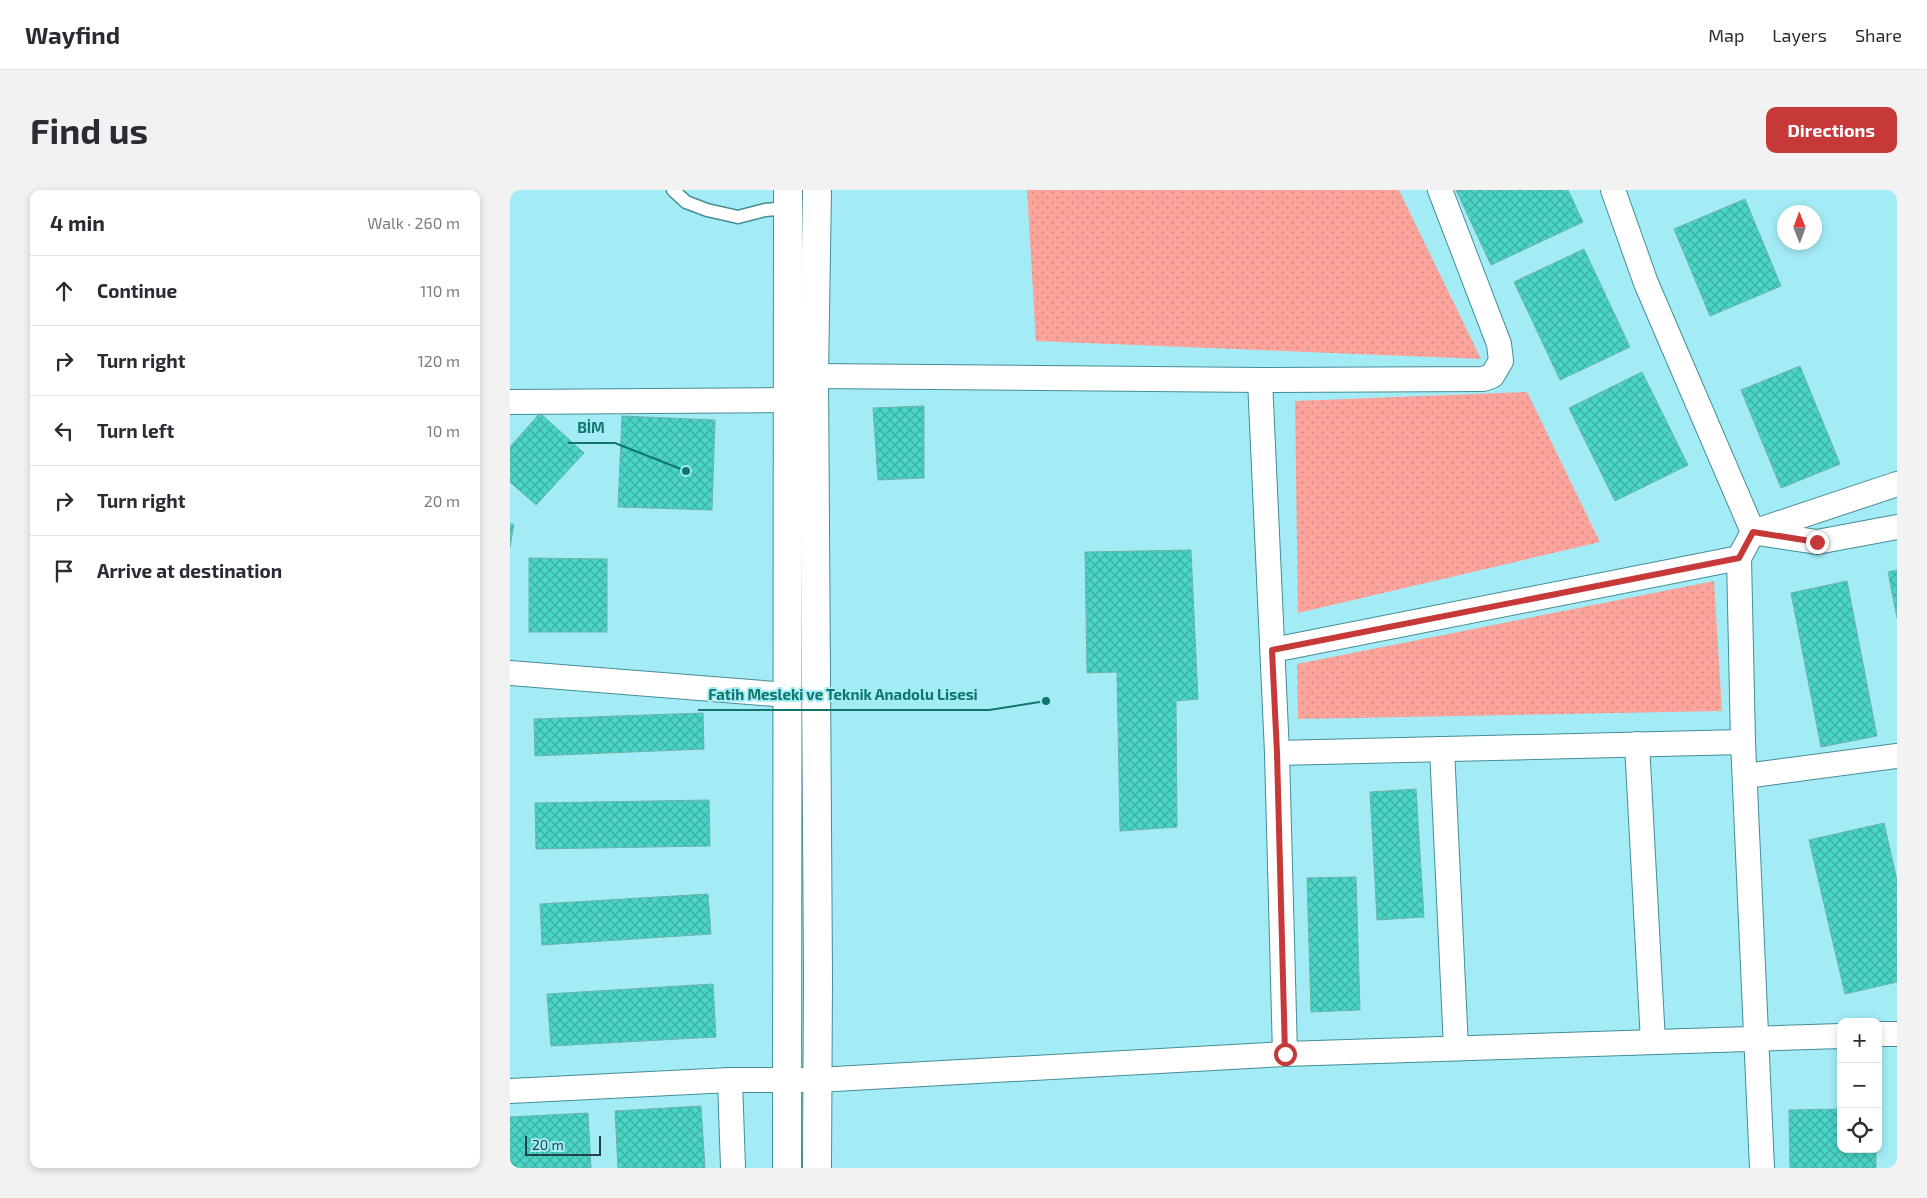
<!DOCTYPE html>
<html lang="en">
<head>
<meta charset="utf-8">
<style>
  :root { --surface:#fff; --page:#f2f2f3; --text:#2b2b33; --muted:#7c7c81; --line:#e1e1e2; --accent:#c73838 }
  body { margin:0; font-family:"Exo 2",sans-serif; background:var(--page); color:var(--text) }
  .controls { position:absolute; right:15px; bottom:15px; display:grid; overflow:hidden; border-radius:10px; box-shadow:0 2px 8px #0003 }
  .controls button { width:45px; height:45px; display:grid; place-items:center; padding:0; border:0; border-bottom:1px solid var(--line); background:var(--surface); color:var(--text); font:25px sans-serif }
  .compass { position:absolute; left:1267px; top:15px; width:45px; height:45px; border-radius:50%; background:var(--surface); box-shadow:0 2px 8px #0003; rotate:359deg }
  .scale { position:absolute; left:15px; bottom:12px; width:76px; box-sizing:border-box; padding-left:5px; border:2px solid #244346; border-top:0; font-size:14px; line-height:18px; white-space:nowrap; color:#244346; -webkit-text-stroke:4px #a3ecf5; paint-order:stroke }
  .stop { position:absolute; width:15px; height:15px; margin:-11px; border:4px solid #c73838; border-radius:50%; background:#fff }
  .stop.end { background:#c73838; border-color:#fff; box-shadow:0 1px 5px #0008 }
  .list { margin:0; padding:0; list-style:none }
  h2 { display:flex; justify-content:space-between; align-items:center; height:65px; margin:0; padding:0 20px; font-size:21px }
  h2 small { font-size:16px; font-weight:400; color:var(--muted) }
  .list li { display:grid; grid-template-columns:32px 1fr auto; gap:15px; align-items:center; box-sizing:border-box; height:70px; padding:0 20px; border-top:1px solid var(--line) }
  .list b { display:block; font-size:19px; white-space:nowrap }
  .list em { font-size:16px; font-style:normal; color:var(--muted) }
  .icon { flex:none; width:28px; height:28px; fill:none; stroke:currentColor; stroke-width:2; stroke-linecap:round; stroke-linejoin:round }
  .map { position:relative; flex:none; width:1387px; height:978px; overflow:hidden; border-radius:10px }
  header { display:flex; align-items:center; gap:30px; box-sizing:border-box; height:70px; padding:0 25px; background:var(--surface); border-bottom:1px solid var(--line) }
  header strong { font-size:24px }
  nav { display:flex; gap:28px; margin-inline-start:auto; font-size:18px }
  .intro { display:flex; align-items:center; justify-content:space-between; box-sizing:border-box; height:120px; padding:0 30px }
  h1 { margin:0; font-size:35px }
  .button { padding:12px 22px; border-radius:10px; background:var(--accent); color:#fff; font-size:18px; font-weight:700 }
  main { display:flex; gap:30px; padding:0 30px }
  aside { flex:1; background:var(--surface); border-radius:10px; box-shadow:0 2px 8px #0003 }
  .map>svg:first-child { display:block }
</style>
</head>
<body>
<header>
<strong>Wayfind</strong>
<nav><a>Map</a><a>Layers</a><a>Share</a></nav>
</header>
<div class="intro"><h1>Find us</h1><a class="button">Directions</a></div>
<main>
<aside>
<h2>4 min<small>Walk · 260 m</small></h2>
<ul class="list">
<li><svg class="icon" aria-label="ahead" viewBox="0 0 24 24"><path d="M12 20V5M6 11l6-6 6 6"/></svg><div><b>Continue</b></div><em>110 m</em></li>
<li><svg class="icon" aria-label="right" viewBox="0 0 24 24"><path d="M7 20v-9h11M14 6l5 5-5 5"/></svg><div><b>Turn right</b></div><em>120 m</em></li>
<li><svg class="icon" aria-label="left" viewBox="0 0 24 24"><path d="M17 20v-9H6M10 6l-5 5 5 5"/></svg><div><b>Turn left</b></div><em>10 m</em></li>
<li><svg class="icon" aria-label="right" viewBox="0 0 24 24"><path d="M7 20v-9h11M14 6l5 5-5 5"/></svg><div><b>Turn right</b></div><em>20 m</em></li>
<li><svg class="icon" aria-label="arrive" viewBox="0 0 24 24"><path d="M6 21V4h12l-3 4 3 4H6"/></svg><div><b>Arrive at destination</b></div></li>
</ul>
</aside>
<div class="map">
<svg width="1387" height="978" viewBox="0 0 1387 978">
  <defs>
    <pattern id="park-dots" width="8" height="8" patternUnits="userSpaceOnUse" patternTransform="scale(1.25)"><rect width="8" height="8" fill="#fca49c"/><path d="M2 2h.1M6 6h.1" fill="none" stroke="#cc8781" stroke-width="1.8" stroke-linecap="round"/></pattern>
    <pattern id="building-cross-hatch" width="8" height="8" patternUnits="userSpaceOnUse" patternTransform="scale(1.25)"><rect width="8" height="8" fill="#4ad5c7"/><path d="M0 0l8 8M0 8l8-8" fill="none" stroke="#3daea3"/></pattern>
  </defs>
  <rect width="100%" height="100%" fill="#a3ecf5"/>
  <g fill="url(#park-dots)">
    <path d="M517,0H889L971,169L526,151Z"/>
    <path d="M1017,202L1090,352L788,423L785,211Z"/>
    <path d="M1204,391L1212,521L788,529L787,474Z"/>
  </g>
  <g fill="url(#building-cross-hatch)" stroke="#6cb4aa">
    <path d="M946,0H1058L1073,32L981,75Z"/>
    <path d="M1235,9L1271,96L1200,126L1164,39Z"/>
    <path d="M1074,59L1120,157L1050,190L1004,92Z"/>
    <path d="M1290,176L1330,274L1271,298L1231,200Z"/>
    <path d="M1132,182L1178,275L1105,311L1059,218Z"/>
    <path d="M414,216V288L368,290L363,218Z"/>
    <path d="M30,223L74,263L26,315L0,292V257Z"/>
    <path d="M112,226L205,230L202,320L108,317Z"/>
    <path d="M0,334H4L0,357Z"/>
    <path d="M681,360L688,509L666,511L667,637L610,641L607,482L577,483L575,362Z"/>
    <path d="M19,368L97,369V442H19Z"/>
    <path d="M1387,380V428L1378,382Z"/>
    <path d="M1337,391L1367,546L1311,557L1281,403Z"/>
    <path d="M193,523L194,559L25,566L24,529Z"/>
    <path d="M906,599L914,727L867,730L860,602Z"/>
    <path d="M199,610L200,656L26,659L25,613Z"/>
    <path d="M1374,633L1387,690V792L1335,804L1299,650Z"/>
    <path d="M846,687L850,820L801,822L797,688Z"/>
    <path d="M198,704L201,744L32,755L30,714Z"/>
    <path d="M203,794L206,847L41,856L37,804Z"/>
    <path d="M191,916L195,978H108L105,921Z"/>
    <path d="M1331,919V959H1366V978H1280L1279,920Z"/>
    <path d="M78,923L81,978H0V927Z"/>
  </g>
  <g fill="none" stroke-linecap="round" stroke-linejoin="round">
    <g stroke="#458d96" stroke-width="15">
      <path id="lane" d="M163,0L176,12L197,20L228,27L255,20L278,18"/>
    </g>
    <g stroke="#458d96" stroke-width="26">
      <g id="street">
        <path d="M1103,0L1136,93L1243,342L1229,368L1233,552L1252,978"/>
        <path d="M304,186L750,190L973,189L982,186L991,171L989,154L930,0"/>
        <path d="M750,190L767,563L775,864"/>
        <path d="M0,212L278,210"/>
        <path d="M1243,342L1387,294"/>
        <path d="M1247,343L1307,352L1387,337"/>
        <path d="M763,460L1229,368"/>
        <path d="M0,483L278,505"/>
        <path d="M1127,554L1143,852"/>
        <path d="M932,559L946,858"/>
        <path d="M767,563L1233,552"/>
        <path d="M1235,586L1387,566"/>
        <path d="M1368,844H1387"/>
        <path d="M220,890L223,978"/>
        <path d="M0,901L220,890H307L775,864L1331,846"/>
      </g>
    </g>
    <g stroke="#458d96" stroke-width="30">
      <g id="secondary">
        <path d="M307,0L304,186L308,786L307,978"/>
        <path d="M277,978L278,0"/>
      </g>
    </g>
    <use href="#lane" stroke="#fff" stroke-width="12"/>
    <use href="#street" stroke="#fff" stroke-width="24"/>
    <use href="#secondary" stroke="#fff" stroke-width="28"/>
  </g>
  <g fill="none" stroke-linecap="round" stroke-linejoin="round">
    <path stroke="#c73838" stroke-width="6" d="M775,864L767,563L762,460L1229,368L1243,342L1307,352"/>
  </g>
  <path fill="none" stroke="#0f766e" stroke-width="2" d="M176 281L105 253H58M536 511L479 520H188"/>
  <g fill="#0f766e" stroke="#a3ecf5" stroke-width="2">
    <circle cx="176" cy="281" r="5"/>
    <circle cx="536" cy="511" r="5"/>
  </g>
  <g font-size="15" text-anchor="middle" font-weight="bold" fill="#0f766e" stroke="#a3ecf5" stroke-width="4" stroke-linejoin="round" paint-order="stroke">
    <text x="81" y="243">BİM</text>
    <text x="333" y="510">Fatih Mesleki ve Teknik Anadolu Lisesi</text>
  </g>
</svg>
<div class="controls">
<button>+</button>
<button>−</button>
<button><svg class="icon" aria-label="locate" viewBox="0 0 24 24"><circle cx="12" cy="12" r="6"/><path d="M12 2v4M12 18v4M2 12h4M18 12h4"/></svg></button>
</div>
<svg class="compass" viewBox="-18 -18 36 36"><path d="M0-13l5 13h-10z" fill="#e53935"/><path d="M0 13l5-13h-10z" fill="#7c7c81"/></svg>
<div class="scale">20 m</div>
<div class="stop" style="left:775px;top:864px"></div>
<div class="stop end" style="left:1307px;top:352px"></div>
</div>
</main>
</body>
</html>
